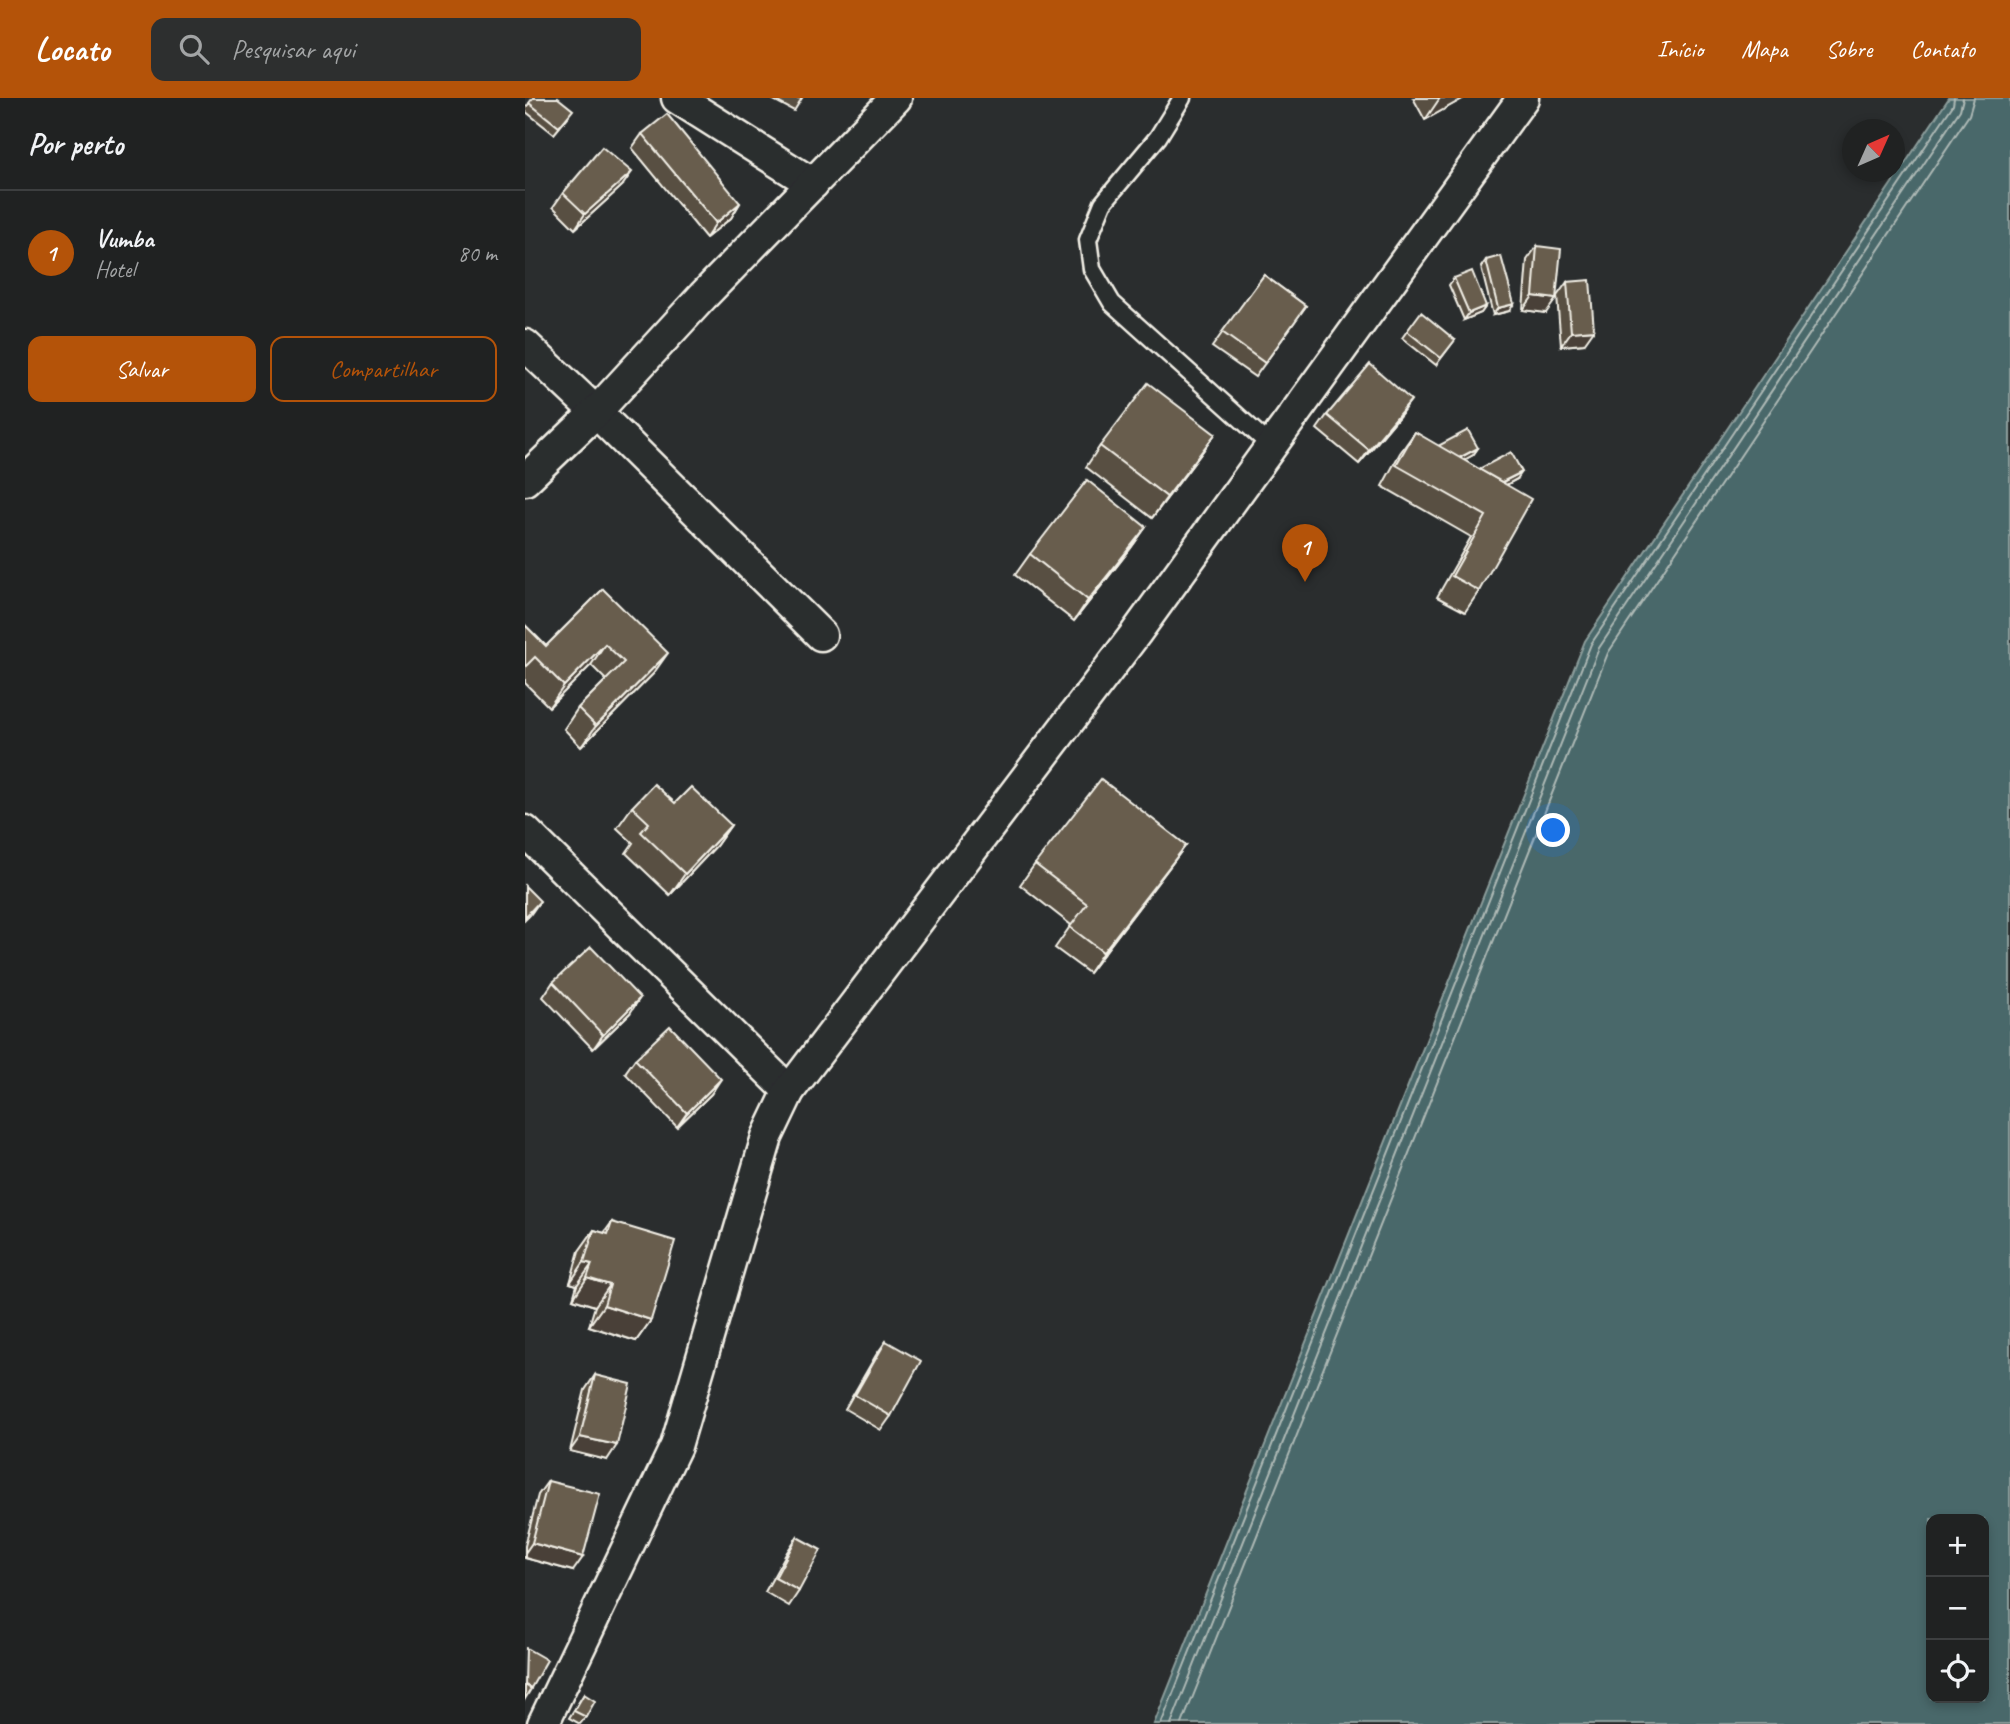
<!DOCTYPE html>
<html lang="pt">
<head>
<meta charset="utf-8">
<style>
  :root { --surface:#202222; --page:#2d2f2f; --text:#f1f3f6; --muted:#a2a4a5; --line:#3d3f40; --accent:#b45309 }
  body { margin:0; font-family:Caveat,sans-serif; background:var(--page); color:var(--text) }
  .controls { position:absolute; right:21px; bottom:21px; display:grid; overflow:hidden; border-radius:14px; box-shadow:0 4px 10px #0003 }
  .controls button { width:63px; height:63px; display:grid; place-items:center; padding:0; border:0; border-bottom:2px solid var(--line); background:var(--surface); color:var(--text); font:35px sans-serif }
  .compass { position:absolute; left:1317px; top:21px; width:63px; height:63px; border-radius:50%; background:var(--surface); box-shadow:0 4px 10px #0003; rotate:45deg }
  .you { position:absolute; left:1029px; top:733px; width:24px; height:24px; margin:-18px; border:5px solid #fff; border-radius:50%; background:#1a73e8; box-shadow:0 0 0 10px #1a73e833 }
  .badge { display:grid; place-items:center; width:46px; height:46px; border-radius:50%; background:var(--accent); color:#fff; font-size:23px; font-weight:700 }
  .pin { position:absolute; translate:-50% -58px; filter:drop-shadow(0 2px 4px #0008) }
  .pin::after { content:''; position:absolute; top:37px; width:24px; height:21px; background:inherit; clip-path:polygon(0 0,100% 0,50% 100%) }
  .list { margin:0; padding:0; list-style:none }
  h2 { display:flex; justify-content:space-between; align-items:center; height:91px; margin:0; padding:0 28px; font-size:30px }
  h2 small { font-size:23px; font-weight:400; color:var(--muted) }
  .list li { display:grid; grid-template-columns:46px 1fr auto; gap:21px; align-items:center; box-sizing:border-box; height:126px; padding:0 28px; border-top:2px solid var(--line) }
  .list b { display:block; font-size:26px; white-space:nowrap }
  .list p { margin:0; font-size:23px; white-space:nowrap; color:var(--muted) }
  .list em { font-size:23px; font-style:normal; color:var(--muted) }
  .actions { display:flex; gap:14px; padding:21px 28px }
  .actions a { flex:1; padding:16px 0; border:2px solid var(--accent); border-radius:14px; text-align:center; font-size:24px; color:var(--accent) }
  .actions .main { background:var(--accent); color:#fff }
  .icon { flex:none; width:38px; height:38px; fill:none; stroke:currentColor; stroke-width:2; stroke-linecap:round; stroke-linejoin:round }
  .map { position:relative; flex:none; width:1485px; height:1626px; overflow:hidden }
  header { display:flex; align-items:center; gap:42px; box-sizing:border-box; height:98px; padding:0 35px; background:var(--accent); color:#fff }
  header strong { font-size:33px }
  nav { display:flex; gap:38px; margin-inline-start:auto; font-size:24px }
  .search { width:490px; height:63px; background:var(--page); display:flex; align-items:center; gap:18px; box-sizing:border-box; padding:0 24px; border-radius:14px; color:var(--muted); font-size:26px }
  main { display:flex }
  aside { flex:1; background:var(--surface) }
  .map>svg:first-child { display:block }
</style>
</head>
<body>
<header>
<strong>Locato</strong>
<div class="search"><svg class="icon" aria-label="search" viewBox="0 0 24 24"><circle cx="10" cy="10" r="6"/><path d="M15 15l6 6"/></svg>Pesquisar aqui</div>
<nav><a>Início</a><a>Mapa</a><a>Sobre</a><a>Contato</a></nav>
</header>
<main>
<aside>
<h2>Por perto<small></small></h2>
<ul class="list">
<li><span class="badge">1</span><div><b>Vumba</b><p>Hotel</p></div><em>80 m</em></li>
</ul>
<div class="actions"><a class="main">Salvar</a><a>Compartilhar</a></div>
</aside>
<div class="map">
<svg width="1485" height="1626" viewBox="0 0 1485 1626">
  <rect width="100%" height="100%" fill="#2a2d2e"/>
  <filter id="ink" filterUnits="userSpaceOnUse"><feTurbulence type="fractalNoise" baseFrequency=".0143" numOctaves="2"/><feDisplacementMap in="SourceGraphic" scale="14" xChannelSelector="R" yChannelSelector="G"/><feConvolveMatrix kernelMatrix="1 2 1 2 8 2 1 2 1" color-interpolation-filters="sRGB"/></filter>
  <g filter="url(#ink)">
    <path fill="#48676a" stroke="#8d9e9c" stroke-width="2" fill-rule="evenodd" d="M1424,0H1485V1626H629L1060,543ZM1406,1421H1459V1600H1406Z"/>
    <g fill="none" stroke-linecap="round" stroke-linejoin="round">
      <g stroke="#afbab6" stroke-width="2">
        <path d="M636,1626L1066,546L1428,7L1429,0"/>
        <path d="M646,1626L1074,550L1435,12L1438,0"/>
        <path d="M657,1626L1083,555L1444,17L1449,0"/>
      </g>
      <g stroke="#f4f1e8" stroke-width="21">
        <path id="lane" d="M657,0L633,39L578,105L563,142L567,171L587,205L746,348"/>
      </g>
      <g stroke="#f4f1e8" stroke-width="35">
        <g id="street">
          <path d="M152,0L288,86"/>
          <path d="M0,247L71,314L296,537"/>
          <path d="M0,382L71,314L178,198L371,0"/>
          <path d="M0,733L264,993"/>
          <path d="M18,1626L151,1348L242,1039L264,993L611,535L998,0"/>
        </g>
      </g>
      <use href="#lane" stroke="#2a2d2e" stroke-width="16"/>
      <use href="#street" stroke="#2a2d2e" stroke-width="30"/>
    </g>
    <g fill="#595043" stroke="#f4f1e8" stroke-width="2">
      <path d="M8,0L43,19L29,36L0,13V11Z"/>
      <path d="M245,0H277L269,13Z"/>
      <path d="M888,0H939L900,22Z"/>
      <path d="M117,36L215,105L206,120L181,140L107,50Z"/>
      <path d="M97,88L50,131L28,109L38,95Z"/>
      <path d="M1012,148L1021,215L998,212L1002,162Z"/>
      <path d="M961,162L984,213L968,217L956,169Z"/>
      <path d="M739,177L781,208L730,279L687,249Z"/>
      <path d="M929,180L961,208L956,215L939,222L924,187Z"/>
      <path d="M1042,184L1059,246L1036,248L1032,198Z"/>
      <path d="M882,233L930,242L911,267L877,240Z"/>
      <path d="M876,316L834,366L792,331L802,317Z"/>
      <path d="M890,334L913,348L953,350L948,357L939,362L954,371L992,381L981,387L954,493L940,514L912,499L946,439L857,388L875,355Z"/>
      <path d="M690,336L675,357L627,420L561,369L575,348Z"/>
      <path d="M621,429L606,450L549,523L490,477L505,456Z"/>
      <path d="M78,491L128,576L56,649L39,631L53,610L81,582L66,567L24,609L0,585V527L21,548Z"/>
      <path d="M150,705L206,727L191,748L145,797L101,755L108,745L92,730L107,709Z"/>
      <path d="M661,747L646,767L564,875L530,850L546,827L495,787L510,766Z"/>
      <path d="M28,884L105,915L68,951L18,899Z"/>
      <path d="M110,961L186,996L152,1029L100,975Z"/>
      <path d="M87,1124L126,1222L111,1243L64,1228L70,1208L48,1201L52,1187L45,1185L54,1153L69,1132L79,1135Z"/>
      <path d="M361,1243L366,1318L356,1332L320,1311L351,1257Z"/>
      <path d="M70,1277L82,1362L45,1353L60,1292Z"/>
      <path d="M23,1383L48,1473L0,1460V1448L13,1397Z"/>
      <path d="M272,1439L274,1493L264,1508L240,1494L262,1454Z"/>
      <path d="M59,1596L61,1619L55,1626L44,1620Z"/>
    </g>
    <g fill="#484137" stroke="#f4f1e8" stroke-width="2">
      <path d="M915,0H939L900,22Z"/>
      <path d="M107,74L97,88L50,131L60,116Z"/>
      <path d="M215,105L206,120L181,140L191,125Z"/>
      <path d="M1008,198L1031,201L1021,215L998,212Z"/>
      <path d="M989,206L984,213L968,217L973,210Z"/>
      <path d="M961,208L956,215L939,222L944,215Z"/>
      <path d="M1069,232L1059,246L1036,248L1046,234Z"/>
      <path d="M886,302L876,316L834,366L844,352Z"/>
      <path d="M690,336L675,357L627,420L642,399Z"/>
      <path d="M953,350L948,357L923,371L928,363Z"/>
      <path d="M997,374L992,381L959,399L964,391Z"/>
      <path d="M621,429L606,450L549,523L563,502Z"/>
      <path d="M80,546L66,567L24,609L39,588Z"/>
      <path d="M143,555L128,576L56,649L71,628Z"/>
      <path d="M206,727L191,748L145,797L160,776Z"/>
      <path d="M661,747L646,767L564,875L578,854Z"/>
      <path d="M15,803L5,817L0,822V819Z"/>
      <path d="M115,900L105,915L68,951L78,937Z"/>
      <path d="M196,981L186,996L152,1029L162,1015Z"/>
      <path d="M59,1164L67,1166L52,1187L45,1185Z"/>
      <path d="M62,1180L85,1187L70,1208L48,1201Z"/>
      <path d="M79,1207L126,1222L111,1243L64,1228Z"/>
      <path d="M55,1339L92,1347L82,1362L45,1353Z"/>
      <path d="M7,1445L58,1459L48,1473L0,1460V1455Z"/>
    </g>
    <g fill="#675d4e" stroke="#f4f1e8" stroke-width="2">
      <path d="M8,0H33L48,12L34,29L4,5Z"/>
      <path d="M142,16L215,105L191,125L117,36Z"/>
      <path d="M77,49L107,74L60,116L38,95Z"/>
      <path d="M1012,148L1036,151L1031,201L1008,198Z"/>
      <path d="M976,158L989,206L973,210L961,162Z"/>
      <path d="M947,173L961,208L944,215L929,180Z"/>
      <path d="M739,177L781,208L740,265L697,234Z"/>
      <path d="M1065,182L1069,232L1046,234L1042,184Z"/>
      <path d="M896,214L930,242L916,260L882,233Z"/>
      <path d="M845,266L886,302L844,352L802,317Z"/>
      <path d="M623,285L690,336L642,399L575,348Z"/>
      <path d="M943,332L953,350L934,360L913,348Z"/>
      <path d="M890,334L1006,401L954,493L927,478L961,418L871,367Z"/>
      <path d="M986,354L997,374L977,384L954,371Z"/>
      <path d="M562,382L621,429L563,502L505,456Z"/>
      <path d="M78,491L143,555L71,628L53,610L99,564L80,546L39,588L10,559L0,569V527L21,548Z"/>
      <path d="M576,681L661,747L578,854L545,829L562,806L510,766Z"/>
      <path d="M129,686L150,705L166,689L206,727L160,776L116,734L124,725L107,709Z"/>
      <path d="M0,788L15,803L0,819Z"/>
      <path d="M66,849L115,900L78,937L28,884Z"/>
      <path d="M145,928L196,981L162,1015L110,961Z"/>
      <path d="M87,1124L150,1143L126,1222L79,1207L85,1187L62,1180L67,1166L59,1164L69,1132L83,1136Z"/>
      <path d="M361,1243L396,1263L366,1318L330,1297Z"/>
      <path d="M70,1277L106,1286L92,1347L55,1339Z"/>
      <path d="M23,1383L75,1396L58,1459L7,1445Z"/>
      <path d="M272,1439L296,1452L274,1493L250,1480Z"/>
      <path d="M1,1550L22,1562L6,1590L0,1587Z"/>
      <path d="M0,1587L6,1591L0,1601Z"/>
      <path d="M59,1596L70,1603L61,1619L49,1613Z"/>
    </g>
  </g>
</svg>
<div class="controls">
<button>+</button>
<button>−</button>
<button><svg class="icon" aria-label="locate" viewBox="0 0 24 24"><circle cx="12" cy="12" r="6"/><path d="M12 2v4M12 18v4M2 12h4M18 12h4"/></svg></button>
</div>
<svg class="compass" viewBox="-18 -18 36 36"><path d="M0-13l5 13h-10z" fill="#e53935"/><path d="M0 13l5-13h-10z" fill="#a2a4a5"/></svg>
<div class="you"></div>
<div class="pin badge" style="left:780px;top:484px">1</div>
</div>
</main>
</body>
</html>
